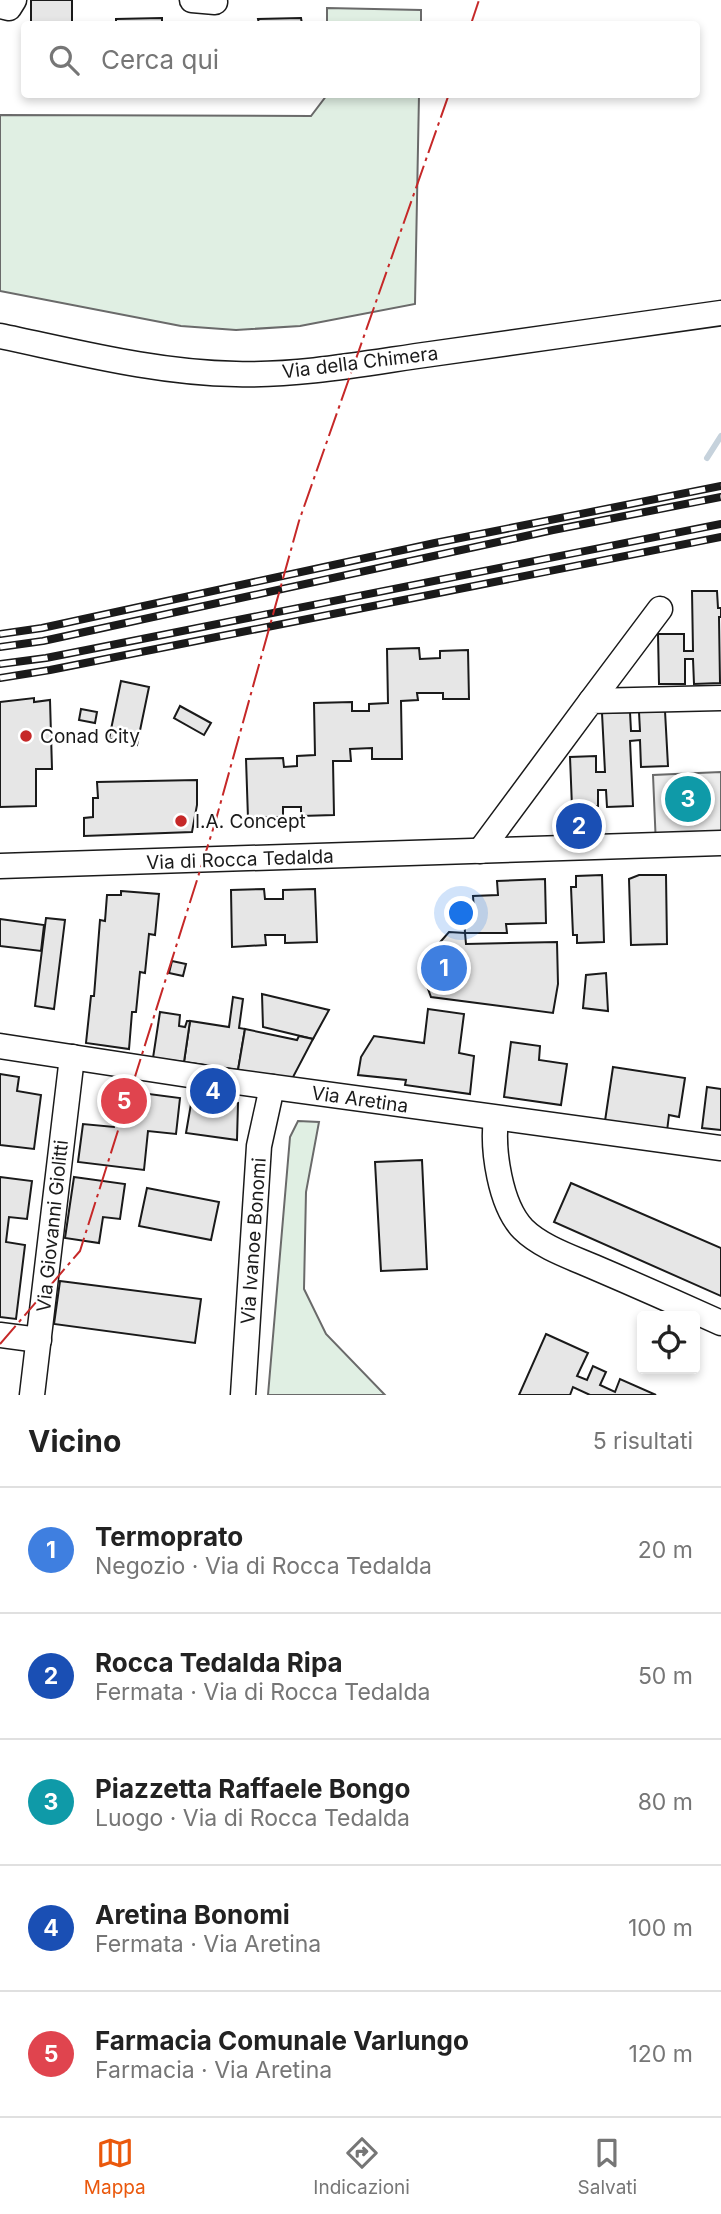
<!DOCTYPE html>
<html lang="it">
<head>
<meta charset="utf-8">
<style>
  :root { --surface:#fff; --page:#f2f2f2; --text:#222; --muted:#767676; --line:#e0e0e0; --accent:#ea580c }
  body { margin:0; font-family:Inter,sans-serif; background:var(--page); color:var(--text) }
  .controls { position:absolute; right:21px; bottom:21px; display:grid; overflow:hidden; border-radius:7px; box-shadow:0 4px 10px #0003 }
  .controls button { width:63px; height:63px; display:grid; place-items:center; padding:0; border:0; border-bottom:2px solid var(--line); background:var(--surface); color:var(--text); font:35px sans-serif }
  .you { position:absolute; left:462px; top:914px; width:24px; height:24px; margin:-18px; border:5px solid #fff; border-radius:50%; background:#1a73e8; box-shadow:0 0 0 10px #1a73e833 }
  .badge { display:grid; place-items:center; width:46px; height:46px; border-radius:50%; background:var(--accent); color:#fff; font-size:23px; font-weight:700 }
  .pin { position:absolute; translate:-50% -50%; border:4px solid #fff; box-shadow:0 2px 7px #0006 }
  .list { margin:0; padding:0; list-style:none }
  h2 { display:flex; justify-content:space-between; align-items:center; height:91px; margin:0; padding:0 28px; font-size:30px }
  h2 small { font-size:23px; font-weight:400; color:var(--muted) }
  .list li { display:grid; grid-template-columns:46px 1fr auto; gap:21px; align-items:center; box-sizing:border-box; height:126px; padding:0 28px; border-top:2px solid var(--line) }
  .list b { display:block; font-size:26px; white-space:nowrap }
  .list p { margin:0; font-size:23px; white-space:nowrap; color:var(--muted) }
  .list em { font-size:23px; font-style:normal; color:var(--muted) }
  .icon { flex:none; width:38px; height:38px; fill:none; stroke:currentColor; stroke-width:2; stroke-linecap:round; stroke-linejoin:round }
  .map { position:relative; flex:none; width:721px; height:1395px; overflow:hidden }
  .search { position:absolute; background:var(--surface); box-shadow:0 4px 10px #0003; left:21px; right:21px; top:21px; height:77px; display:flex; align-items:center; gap:18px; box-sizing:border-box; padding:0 24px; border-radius:7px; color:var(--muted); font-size:26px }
  .sheet { height:721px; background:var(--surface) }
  nav { display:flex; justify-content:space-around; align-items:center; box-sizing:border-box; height:98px; border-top:2px solid var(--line); background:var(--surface); font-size:19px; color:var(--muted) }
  nav a { display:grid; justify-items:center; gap:4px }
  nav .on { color:var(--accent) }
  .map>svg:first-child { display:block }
</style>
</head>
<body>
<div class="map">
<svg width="721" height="1395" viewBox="0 0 721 1395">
  <rect width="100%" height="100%" fill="#fff"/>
  <g fill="#e0efe3" stroke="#6a6a6a" stroke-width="2">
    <path d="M327,8L421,10V24H327Z"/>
    <path d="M327,95H419L415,304L300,326L236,330L181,326L0,291V115L311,116Z"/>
    <path d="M298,1121L319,1122L306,1192L304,1289L326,1334L385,1395H268L290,1137Z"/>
  </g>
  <path fill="#ededed" stroke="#6a6a6a" stroke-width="2" d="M721,772V843L656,846L653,775Z"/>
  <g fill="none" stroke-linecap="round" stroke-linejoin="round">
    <path stroke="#c6d2dc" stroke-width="6" d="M707,458L721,436"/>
  </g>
  <g fill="#e6e6e6" stroke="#1a1a1a" stroke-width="2">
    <rect x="31" y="0" width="41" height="24"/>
    <path d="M162,18V24H116V19Z"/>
    <path d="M301,18L302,24H259L258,19Z"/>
    <rect x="35" y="94" width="37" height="3"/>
    <path d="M117,94H165V96L117,97Z"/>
    <path d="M692,591H717L718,608H721V617H719L720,683L694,684L693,659H685V684H659L658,634H684V651H693Z"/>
    <path d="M419,648L420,659L440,658V651L468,650L469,699H443V693H417L418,700L401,701L402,759H372V748L350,749L351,761H333L334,815L301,816V807H283V817L248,818L246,759L283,758L284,767L297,766V756L315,755L314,703L352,702V711H369V704L388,703L387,649Z"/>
    <path d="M121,681L149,687L137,745L109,739Z"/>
    <path d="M34,698V702L50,700L52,769H36V806L0,807V702Z"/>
    <path d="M180,706L211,723L204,735L174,718Z"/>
    <path d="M81,709L97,712L95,723L79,720Z"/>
    <path d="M665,711L668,766L641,767L640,740L630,741L633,806L607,807L606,790H598V806L572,807L570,757L596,756V772H605L602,713L630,712L631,731H640L639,712Z"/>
    <path d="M197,780V805L192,832L84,836V818L93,817V798H98L97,782Z"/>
    <path d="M602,875L604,942L577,943V935H573L571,887H576V876Z"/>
    <path d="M639,875H666L667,944L631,945L629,879Z"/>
    <path d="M545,879L546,923L506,924L507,933H465L464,911H474L473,896L498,895L497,881Z"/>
    <path d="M264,889L265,899H283V890L315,889L317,942L285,943V935H265L266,945L232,947L231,890Z"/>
    <path d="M121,891L159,894L155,935L149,934L145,973L140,972L136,1012H132L129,1049L86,1043L91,996H94L100,920L105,921L107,895H121Z"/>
    <path d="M46,918L65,920L54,1009L35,1006Z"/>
    <path d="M0,919L44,925L41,951L0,946Z"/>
    <path d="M449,932L465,933L466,944L557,942L558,984L553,1013L431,997L424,978L427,957Z"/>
    <path d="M172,961L186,964L183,976L169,973Z"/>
    <path d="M606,973L608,1011L583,1008L586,975Z"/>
    <path d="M262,994L329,1010L313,1039L263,1027Z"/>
    <path d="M233,997L243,999L239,1028L245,1029L238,1070L184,1062L190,1021L229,1027Z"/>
    <path d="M428,1009L464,1014L459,1053L474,1056L470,1094L405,1085L406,1080L358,1075L361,1057L374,1036L424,1043Z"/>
    <path d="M160,1012L180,1015L179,1026L185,1027L187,1021H190L184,1062L153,1058Z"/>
    <path d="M245,1029L297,1040L299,1036L313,1039L292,1079L238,1070Z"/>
    <path d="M511,1042L540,1046L539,1060L567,1064L561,1105L504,1097Z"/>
    <path d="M613,1067L685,1078L679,1117L669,1115L667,1131L605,1121Z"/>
    <path d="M0,1074L19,1077L17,1091L41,1095L34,1149L0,1145Z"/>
    <path d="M707,1087L721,1089V1130L702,1128Z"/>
    <path d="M118,1090L180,1098L176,1134L148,1131L144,1170L78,1162L83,1124L114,1127Z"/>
    <path d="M192,1098L238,1103L237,1140L186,1133Z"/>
    <path d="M422,1160L427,1269L381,1271L375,1162Z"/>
    <path d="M0,1177L32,1181L27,1219L9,1217L6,1242L25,1245L16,1319L0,1317Z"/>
    <path d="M74,1177L125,1184L120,1219L103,1217L99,1243L65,1238Z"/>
    <path d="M571,1183L721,1248V1296L554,1222Z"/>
    <path d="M147,1188L219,1202L211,1240L139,1226Z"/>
    <path d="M60,1281L201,1299L195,1343L54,1324Z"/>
    <path d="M546,1334L588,1353L577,1376L587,1380L593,1366L606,1372L600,1385L615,1392L620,1379L656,1395H590L573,1387L570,1395H519Z"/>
  </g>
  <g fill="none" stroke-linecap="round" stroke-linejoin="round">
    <g stroke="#1a1a1a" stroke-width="27">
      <g id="minor">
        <path d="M192,0L215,2"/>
        <path d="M0,6L9,8L14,0"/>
        <path d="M0,336C77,352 157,373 236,374C301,376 367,363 431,354C528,340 624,327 721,313"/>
        <path d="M591,701L660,609"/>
        <path d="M480,851L591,701L721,698"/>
        <path d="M0,866L721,843"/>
        <path d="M0,1046L215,1079L721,1148"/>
        <path d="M496,1118C492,1150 500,1205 523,1229C541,1247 571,1257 594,1267C636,1285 679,1304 721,1323"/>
        <path d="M0,1335L39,1340"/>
        <path d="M32,1395L72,1057"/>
        <path d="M243,1395L259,1146L272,1087"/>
      </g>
    </g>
    <use href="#minor" stroke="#fff" stroke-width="24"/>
    <g stroke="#1a1a1a" stroke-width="8">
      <g id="rail">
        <path d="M0,634L42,628L435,543L721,486"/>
        <path d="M0,647L43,641L553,530L721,497"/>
        <path d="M0,664L46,658L721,524"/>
        <path d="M0,678L50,670L721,537"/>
      </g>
    </g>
    <use href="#rail" stroke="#fff" stroke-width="5" stroke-dasharray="16" stroke-linecap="butt"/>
    <g stroke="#c62828" stroke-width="2" stroke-dasharray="24 5 3.5 5" stroke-linecap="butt">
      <path d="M471,24L479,0"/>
      <path d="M0,1344L80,1251L215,823L299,521L449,94"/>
    </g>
  </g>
  <g fill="#c62828" stroke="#fff" stroke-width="2.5">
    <circle cx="26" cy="736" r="7"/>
    <circle cx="181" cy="821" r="7"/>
  </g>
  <g text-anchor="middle" stroke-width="5" stroke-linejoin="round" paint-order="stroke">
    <g font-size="19" fill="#1a1a1a" stroke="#fff">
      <text transform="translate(360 362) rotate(-7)" y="7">Via della Chimera</text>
      <text transform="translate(240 859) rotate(-2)" y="7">Via di Rocca Tedalda</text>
      <text transform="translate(360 1099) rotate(8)" y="7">Via Aretina</text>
      <text transform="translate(52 1226) rotate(-84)" y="7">Via Giovanni Giolitti</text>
      <text transform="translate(253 1241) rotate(-86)" y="7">Via Ivanoe Bonomi</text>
    </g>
    <g font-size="19" fill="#1a1a1a" stroke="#fff" text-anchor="start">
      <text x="40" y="743">Conad City</text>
      <text x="195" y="828">I.A. Concept</text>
    </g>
  </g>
</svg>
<div class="controls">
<button><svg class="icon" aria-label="locate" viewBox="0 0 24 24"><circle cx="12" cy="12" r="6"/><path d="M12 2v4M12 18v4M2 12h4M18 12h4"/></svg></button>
</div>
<div class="you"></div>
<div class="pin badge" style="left:444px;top:968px;background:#3f7fe0">1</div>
<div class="pin badge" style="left:579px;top:826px;background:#1a4fb4">2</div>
<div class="pin badge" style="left:688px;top:799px;background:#0f9aa8">3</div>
<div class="pin badge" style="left:213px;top:1091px;background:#1a4fb4">4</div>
<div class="pin badge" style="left:124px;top:1101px;background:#e0444e">5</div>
<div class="search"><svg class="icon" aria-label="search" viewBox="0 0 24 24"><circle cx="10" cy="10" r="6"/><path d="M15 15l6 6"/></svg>Cerca qui</div>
</div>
<section class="sheet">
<h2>Vicino<small>5 risultati</small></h2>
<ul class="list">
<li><span class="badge" style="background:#3f7fe0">1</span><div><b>Termoprato</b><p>Negozio · Via di Rocca Tedalda</p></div><em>20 m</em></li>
<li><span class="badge" style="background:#1a4fb4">2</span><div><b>Rocca Tedalda Ripa</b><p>Fermata · Via di Rocca Tedalda</p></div><em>50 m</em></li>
<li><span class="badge" style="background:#0f9aa8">3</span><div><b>Piazzetta Raffaele Bongo</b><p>Luogo · Via di Rocca Tedalda</p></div><em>80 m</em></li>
<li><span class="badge" style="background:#1a4fb4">4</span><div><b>Aretina Bonomi</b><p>Fermata · Via Aretina</p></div><em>100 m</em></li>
<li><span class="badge" style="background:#e0444e">5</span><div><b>Farmacia Comunale Varlungo</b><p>Farmacia · Via Aretina</p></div><em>120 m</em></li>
</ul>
</section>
<nav>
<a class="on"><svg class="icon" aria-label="map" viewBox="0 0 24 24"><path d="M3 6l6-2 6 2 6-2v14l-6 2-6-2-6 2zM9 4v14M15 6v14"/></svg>Mappa</a>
<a><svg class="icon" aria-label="directions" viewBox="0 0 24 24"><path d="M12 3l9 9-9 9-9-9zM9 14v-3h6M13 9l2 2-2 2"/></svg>Indicazioni</a>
<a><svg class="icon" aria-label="saved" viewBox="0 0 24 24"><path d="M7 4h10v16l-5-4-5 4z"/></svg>Salvati</a>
</nav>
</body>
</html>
